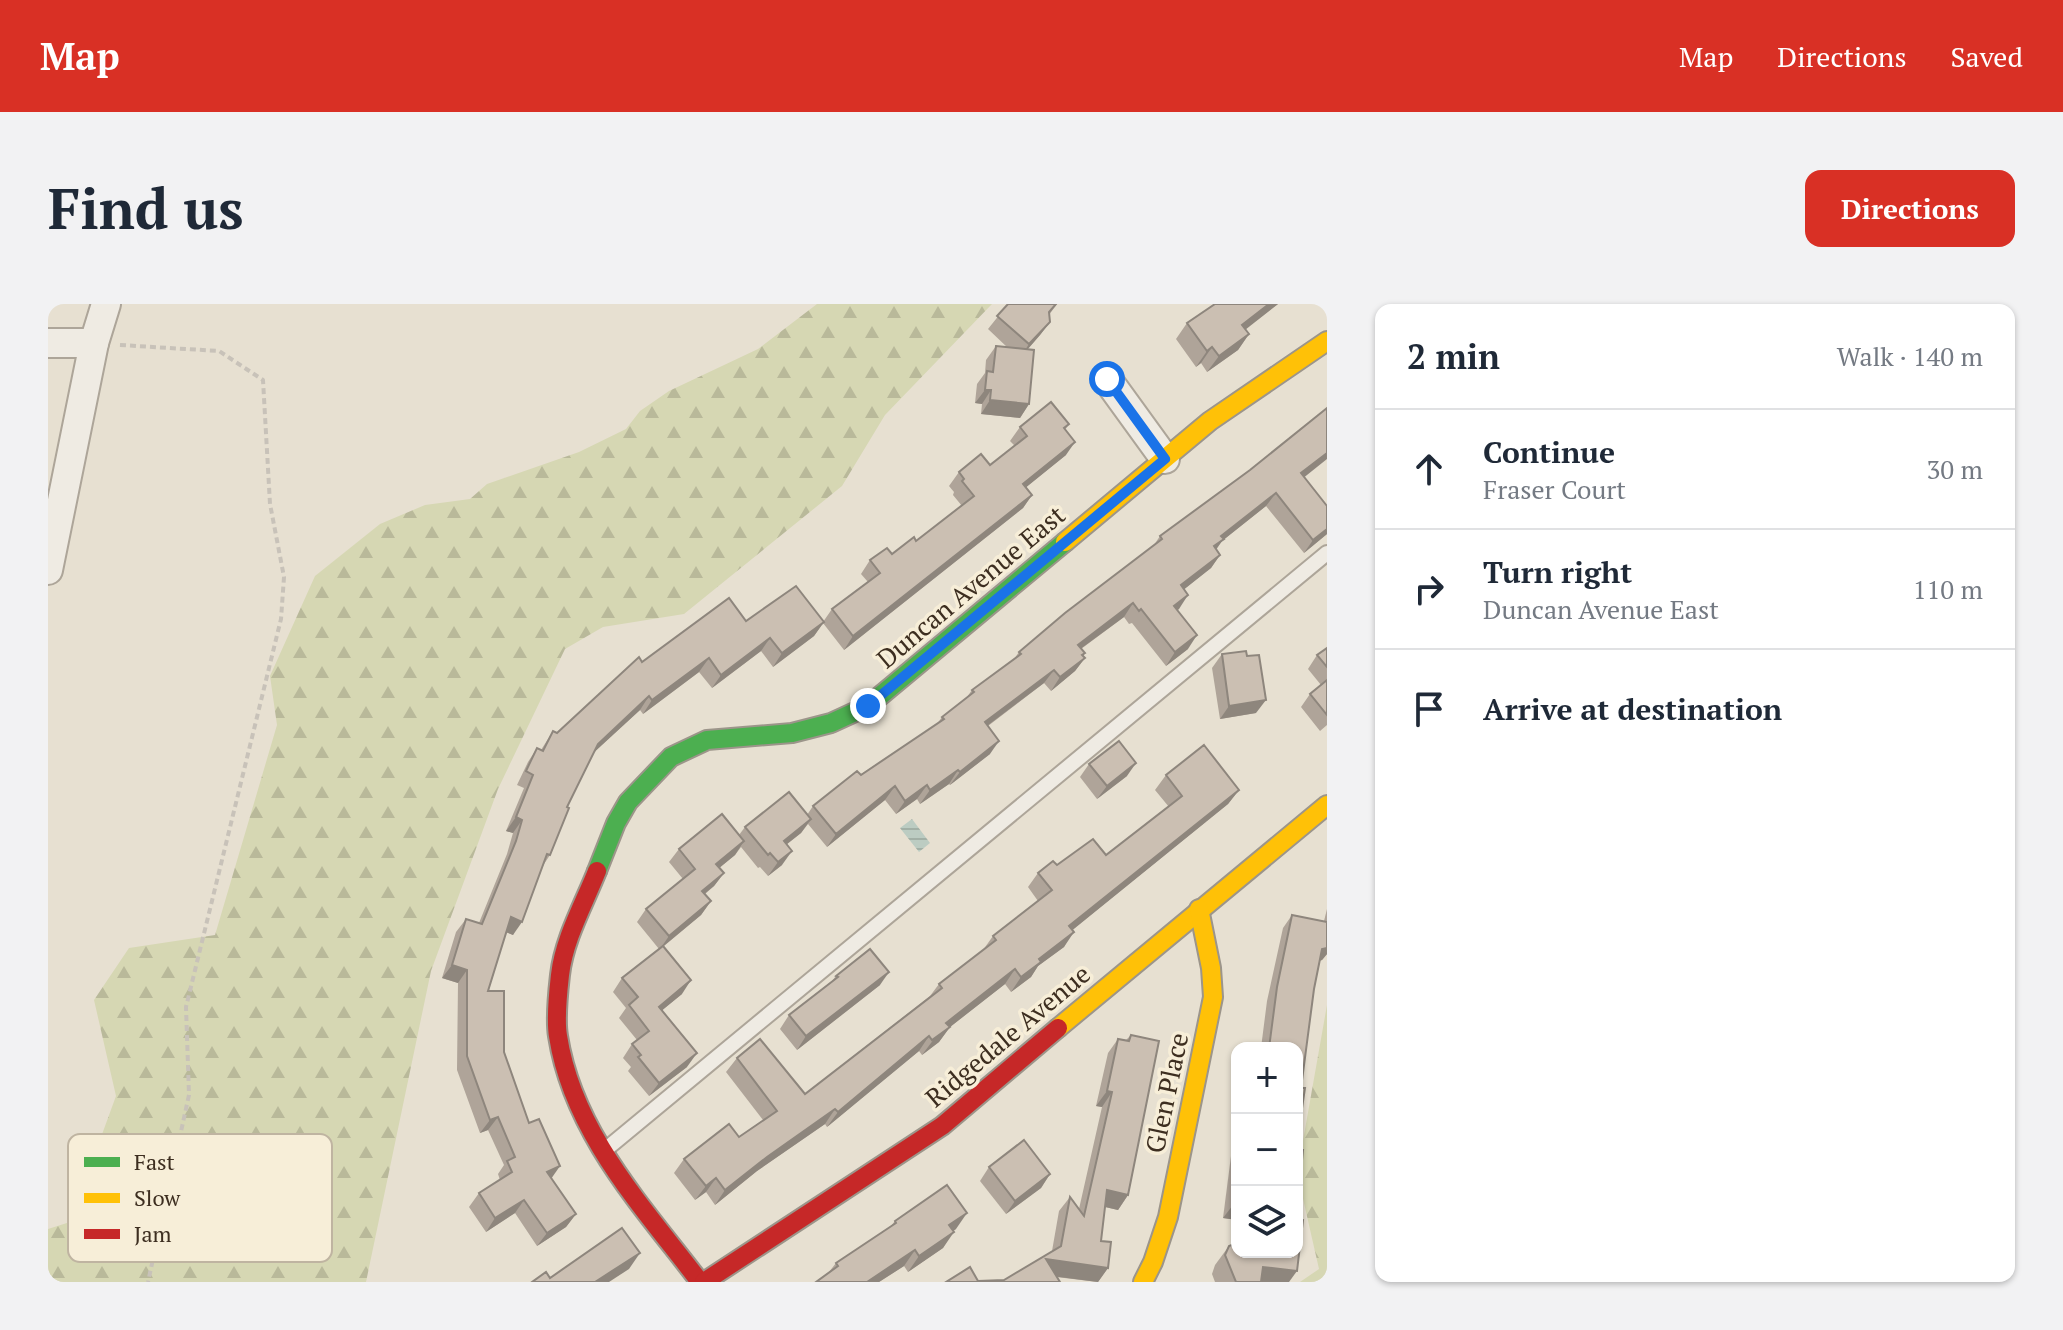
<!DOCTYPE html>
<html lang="en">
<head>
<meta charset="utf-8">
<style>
  :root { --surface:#fff; --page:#f2f2f3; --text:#1f2937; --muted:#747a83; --line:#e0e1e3; --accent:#d93025 }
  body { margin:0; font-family:"PT Serif",serif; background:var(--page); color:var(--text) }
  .controls { position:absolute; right:24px; bottom:24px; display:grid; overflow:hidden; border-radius:16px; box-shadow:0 2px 6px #0004 }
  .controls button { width:72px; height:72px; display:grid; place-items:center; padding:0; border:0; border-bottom:2px solid var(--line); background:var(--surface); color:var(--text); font:40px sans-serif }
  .stop { position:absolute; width:24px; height:24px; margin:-18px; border:6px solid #1a73e8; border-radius:50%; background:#fff }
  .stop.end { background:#1a73e8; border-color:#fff; box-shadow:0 2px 8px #0008 }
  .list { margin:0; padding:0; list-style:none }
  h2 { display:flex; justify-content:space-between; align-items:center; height:104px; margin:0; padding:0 32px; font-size:34px }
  h2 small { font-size:26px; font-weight:400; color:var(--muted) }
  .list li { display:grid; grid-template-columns:52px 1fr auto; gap:24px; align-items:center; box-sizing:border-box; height:120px; padding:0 32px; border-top:2px solid var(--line) }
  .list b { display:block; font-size:30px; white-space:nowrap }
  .list p { margin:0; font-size:26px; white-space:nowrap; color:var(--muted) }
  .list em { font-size:26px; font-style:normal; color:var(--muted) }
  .icon { flex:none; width:44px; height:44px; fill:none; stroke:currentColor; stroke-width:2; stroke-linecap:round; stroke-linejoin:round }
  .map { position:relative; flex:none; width:1279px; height:978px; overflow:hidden; border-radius:16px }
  header { display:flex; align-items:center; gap:48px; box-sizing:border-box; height:112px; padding:0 40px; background:var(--accent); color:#fff }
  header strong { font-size:38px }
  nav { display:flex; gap:44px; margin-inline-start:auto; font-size:28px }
  .intro { display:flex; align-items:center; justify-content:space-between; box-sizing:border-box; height:192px; padding:0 48px }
  h1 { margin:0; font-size:56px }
  .button { padding:20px 36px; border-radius:16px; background:var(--accent); color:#fff; font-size:28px; font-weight:700 }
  main { display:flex; gap:48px; padding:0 48px }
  aside { flex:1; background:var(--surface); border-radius:16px; box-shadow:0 2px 6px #0004 }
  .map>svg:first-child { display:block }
</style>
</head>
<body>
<header>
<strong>Map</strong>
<nav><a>Map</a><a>Directions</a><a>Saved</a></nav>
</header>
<div class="intro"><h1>Find us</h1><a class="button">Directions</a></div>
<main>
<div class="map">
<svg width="1279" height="978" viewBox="0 0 1279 978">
  <defs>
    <pattern id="forest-firs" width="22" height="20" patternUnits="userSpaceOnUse" patternTransform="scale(2)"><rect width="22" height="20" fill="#d6d7b3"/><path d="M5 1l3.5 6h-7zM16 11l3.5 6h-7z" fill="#b9b99a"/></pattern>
    <pattern id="water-rules" width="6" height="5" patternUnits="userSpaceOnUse" patternTransform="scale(2)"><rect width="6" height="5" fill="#bcccc2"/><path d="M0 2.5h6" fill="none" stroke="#a2b0a6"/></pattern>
  </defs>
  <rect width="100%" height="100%" fill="#e7e0d1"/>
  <g fill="url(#forest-firs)">
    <path d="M769,0H944L837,111L794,182L636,310L555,323L517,345L450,485L383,667L318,978H0V925L22,918L68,792L46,696L81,644L167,631L229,421L222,372L267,272L332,220L377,201L422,195L439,180L531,148L578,125L592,107L621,87L710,45Z"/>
    <path d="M1279,701V978H1252L1271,965L1253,886V848Z"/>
  </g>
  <path fill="url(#water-rules)" d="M864,515L882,539L871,548L852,524Z"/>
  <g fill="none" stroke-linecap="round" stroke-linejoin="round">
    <g stroke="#ada599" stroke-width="18">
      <path id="lane" d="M557,846L1279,249"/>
    </g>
    <g stroke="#ada599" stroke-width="32">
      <g id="street">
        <path d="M0,39H46"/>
        <path d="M1059,75L1117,155"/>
        <path d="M0,266L46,39L58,0"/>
      </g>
    </g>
    <g stroke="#9c958a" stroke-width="22">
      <path id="fast" d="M549,567L568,519L580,498L623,453L659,436L744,429L783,419L820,402L1017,238"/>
    </g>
    <g stroke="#9c958a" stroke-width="22">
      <g id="slow">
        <path d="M1017,238L1162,117L1279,37"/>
        <path d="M1010,724L1279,501"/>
        <path d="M1095,978L1105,958L1120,913L1165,693L1163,664L1151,605"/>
      </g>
    </g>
    <g stroke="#9c958a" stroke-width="22">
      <g id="jam">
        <path d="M549,567C536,600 516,635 512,671C510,689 507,714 510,732C525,829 595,903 652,978"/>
        <path d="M656,978L894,822L1010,724"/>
      </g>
    </g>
    <path stroke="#c8c2b9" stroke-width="4" stroke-dasharray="6 4" stroke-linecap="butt" d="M72,41L171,47L215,76L222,200L236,273L233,315L138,703L141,791L100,978"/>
    <use href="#lane" stroke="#efebe3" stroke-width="14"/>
    <use href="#street" stroke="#efebe3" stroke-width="28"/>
    <use href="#fast" stroke="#4caf50" stroke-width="18"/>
    <use href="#slow" stroke="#ffc107" stroke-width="18"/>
    <use href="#jam" stroke="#c62828" stroke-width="18"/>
  </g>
  <g fill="#afa499">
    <path d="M960,0H1009L1001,11L1002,18L992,31L979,46L981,100L972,114L933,110L934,100L927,99L929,80L937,69L938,56L948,42L960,44L940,25Z"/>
    <path d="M1167,0H1230L1197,25L1201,30L1190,46L1159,68L1153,59L1148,63L1128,35L1139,19Z"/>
    <path d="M1021,120L1017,126L1018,151L978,183L984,191L975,204L796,346L775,319L766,332L725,363L713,347L664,384L651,368L595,410L592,406L546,448L519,503L502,551L496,560L465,631L458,628L440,687L456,748L481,819L503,874L528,910L518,923L489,942L467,909L438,928L421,903L431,889L452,876L450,870L456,861L440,826L432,829L409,766L410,679L394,674L408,628L418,615L431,619L459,550L465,529L458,527L476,484L469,481L480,458L489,444L493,446L505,427L509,429L594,358L698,317L775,318L784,305L820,278L813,270L822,256L844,250L868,237L914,202L905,191L906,188L901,182L911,168L942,161L967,142L962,137L972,123Z"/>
    <path d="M1256,173L1279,202V230L1256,249L1218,202L1174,237L1168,246L1172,251L1163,264L1136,285L1131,305L1129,306L1140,345L1118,362L1084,319L1081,320L1076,313L1033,345L1037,354L1027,367L1003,387L996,379L940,422L942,450L902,481L901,480L872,500L869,495L848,510L837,496L779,543L760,520L753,529L738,541L734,561L720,572L712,563L710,564L693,543L687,551L671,564L676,569L666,582L657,590L663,597L653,611L616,642L634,690L613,707L639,763L601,792L580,767L583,763L575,754L584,740L589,736L571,714L578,704L565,688L574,674L611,645L589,618L598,605L635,575L621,558L631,545L691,531L697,523L759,511L765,502L889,420L894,413L919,393L924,386L966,355L971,348L1106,241L1112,232Z"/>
    <path d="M1279,344V421L1272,427L1253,403L1262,390L1273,381L1260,365L1269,351Z"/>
    <path d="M1174,350L1199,352L1208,409L1172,415L1164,364Z"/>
    <path d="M1041,460L1079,472L1049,495L1032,473Z"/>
    <path d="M1118,471L1191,486L1180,500L1024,626L1016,643L990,662L983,673L963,688L957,680L902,723L891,738L874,751L871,747L779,823L777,820L709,867L667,901L658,888L647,896L626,869L636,855L691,833L715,816L678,768L689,754L757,790L882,692L891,680L935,646L945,632L990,597L980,583L990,569L1009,561L1058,551L1121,503L1107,486Z"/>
    <path d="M1279,605V650L1274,656L1272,657L1266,685L1253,784L1249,744H1213L1219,697L1235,624L1244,611L1276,617Z"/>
    <path d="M788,672L832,681L749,746L732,725L741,711L784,677Z"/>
    <path d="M1083,731L1111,737L1080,891L1070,906L1057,903L1053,937L1063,938L1060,964L1050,978L1008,973L1012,978H898L922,963L930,977L956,976L1004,947L1011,907L1022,893L1031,905L1054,803L1048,802L1060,749L1070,735L1078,736Z"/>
    <path d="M1189,843V916L1175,914L1183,852Z"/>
    <path d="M941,863L1002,870L993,884L958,910L932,877Z"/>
    <path d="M847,917L908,925L905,927L895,944L860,968L856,962L831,978H768L781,968L788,959L842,923Z"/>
    <path d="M1181,942L1241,978H1167L1164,970L1167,961Z"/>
  </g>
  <g fill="#8e867d">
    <path d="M1221,0H1230L1183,37L1194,21Z"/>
    <path d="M1002,18L992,31L972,54L981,40Z"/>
    <path d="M1201,30L1190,46L1159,68L1171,52Z"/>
    <path d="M1164,43L1153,59L1148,63L1159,47Z"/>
    <path d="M937,86H943L934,100L927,99Z"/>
    <path d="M942,96L981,100L972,114L933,110Z"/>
    <path d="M1027,138L1018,151L966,193L975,180Z"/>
    <path d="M1279,149V155L1244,183L1253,169Z"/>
    <path d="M1228,189L1218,202L1174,237L1166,248L1157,256L1173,232Z"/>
    <path d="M984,191L975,204L796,346L805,332Z"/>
    <path d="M1279,225V230L1256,249L1265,236Z"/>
    <path d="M1172,251L1163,264L1124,295L1133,281Z"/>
    <path d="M1140,291L1131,305L1116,315L1126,302Z"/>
    <path d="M1085,299L1076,313L1020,354L1030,341Z"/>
    <path d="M776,318L766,332L725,363L734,349Z"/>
    <path d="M1149,331L1140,345L1118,362L1127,348Z"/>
    <path d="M722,334L713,347L664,384L673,371Z"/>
    <path d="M1037,349L1029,360L1037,354L1027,367L1003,387L1012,373Z"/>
    <path d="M661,354L651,368L595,410L604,396Z"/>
    <path d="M1006,366L996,379L927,431L937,418Z"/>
    <path d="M601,392L592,406L541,453L550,440Z"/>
    <path d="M1218,396L1208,409L1172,415L1181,402Z"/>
    <path d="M951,437L942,450L902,481L912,468Z"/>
    <path d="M1088,459L1079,472L1049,495L1059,482Z"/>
    <path d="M910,466L901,480L872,500L882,486Z"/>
    <path d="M879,481L869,495L848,510L857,497Z"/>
    <path d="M847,482L837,496L779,543L788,530Z"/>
    <path d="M1191,486L1180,500L1011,637L1021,622Z"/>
    <path d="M468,513L474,516L465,529L458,527Z"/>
    <path d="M763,515L753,529L726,550L736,537Z"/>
    <path d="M696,537L687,551L659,574L668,560Z"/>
    <path d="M744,547L734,561L720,572L730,558Z"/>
    <path d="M676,569L666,582L644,600L654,587Z"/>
    <path d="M663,597L653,611L612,645L621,632Z"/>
    <path d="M463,613L474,618L465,631L453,626Z"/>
    <path d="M1026,628L1016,643L990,662L983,673L963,688L973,673L991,655Z"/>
    <path d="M1279,644V650L1274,656L1265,658L1274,645Z"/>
    <path d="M404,661L419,666L410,679L394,674Z"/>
    <path d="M967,665L957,680L902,723L891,738L874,751L898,719Z"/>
    <path d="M841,668L832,681L749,746L758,732Z"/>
    <path d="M643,676L634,690L601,717L611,703Z"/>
    <path d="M881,732L871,747L779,823L790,808Z"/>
    <path d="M649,749L639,763L601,792L611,779Z"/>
    <path d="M1059,787L1064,788L1054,803L1048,802Z"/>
    <path d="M787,805L777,820L709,867L667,901L677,886L719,853Z"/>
    <path d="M450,813L440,826L432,829L442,816Z"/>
    <path d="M512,862L503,875L499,868Z"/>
    <path d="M1002,870L993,884L958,910L967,897Z"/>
    <path d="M668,874L658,888L647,896L658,882Z"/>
    <path d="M1059,886L1080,891L1070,906L1049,901Z"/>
    <path d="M476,896L467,909L438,928L447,914Z"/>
    <path d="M1185,901H1189V916L1175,914Z"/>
    <path d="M919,909L908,925L890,937L901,921Z"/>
    <path d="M528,910L518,923L489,942L499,929Z"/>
    <path d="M906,928L895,944L860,968L871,952Z"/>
    <path d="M867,946L856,962L831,978H819Z"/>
    <path d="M592,949L581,965L561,978H547Z"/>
    <path d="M998,955L1060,964L1050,978L988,970Z"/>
    <path d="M1215,963L1249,967L1241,978H1205Z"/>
  </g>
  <g fill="#cbbfb2" stroke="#8e867d" stroke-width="2">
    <path d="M960,0H1008L1001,8L1002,18L981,40L949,12Z"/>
    <path d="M1167,0H1221L1194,21L1201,30L1171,52L1164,43L1159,47L1139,19Z"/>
    <path d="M948,42L986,46L981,100L942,96L943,86H937L939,67L945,68Z"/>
    <path d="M1003,98L1021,120L1016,124L1027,138L975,180L984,191L805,332L784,305L832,269L822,256L839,244L844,250L866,233L868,237L926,192L914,177L916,175L911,168L933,150L942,161L979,132L972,123Z"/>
    <path d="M1279,104V149L1253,169L1279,202V225L1265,236L1228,189L1173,232L1176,235L1166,242L1172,251L1133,281L1140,291L1126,302L1149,331L1127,348L1093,305L1091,307L1085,299L1030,341L1037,349L1034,351L1037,354L1012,373L1006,366L937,418L951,437L912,468L910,466L882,486L879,481L857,497L847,482L788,530L765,502L809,467L813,471L896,415L894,413L926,388L924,386L973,350L971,348L1017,309L1114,235L1112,232L1202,166Z"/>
    <path d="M748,282L776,318L734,349L722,334L673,371L661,354L604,396L601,392L550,440L519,503L521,504L502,551L499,550L474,618L463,613L440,687H456V748L481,819L491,815L512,862L499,868L528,910L499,929L476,896L447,914L431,889L464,868L459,857L467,853L450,813L442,816L419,752V666L404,661L418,615L434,620L468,537L474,516L468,513L485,471L478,467L489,444L495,447L505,427L509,429L591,353L594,358L681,294L698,317Z"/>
    <path d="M1279,344V363L1269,351Z"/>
    <path d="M1198,347L1199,352L1211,351L1218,396L1181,402L1174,350Z"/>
    <path d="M1279,376V411L1262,390Z"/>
    <path d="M1071,437L1088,459L1059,482L1041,460Z"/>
    <path d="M1156,441L1191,486L1021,622L1026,628L991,655L993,658L973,673L967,665L898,719L902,723L884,736L881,732L790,808L787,805L719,853L677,886L668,874L658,882L636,855L681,820L691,833L729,807L689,754L712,735L757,790L894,684L891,680L948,636L945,632L1004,586L990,569L1005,557L1009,561L1045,535L1058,551L1134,492L1118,471Z"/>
    <path d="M741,488L763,515L736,537L744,547L730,558L722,549L720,551L697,523Z"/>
    <path d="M674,510L696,537L668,560L676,569L654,587L663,597L621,632L598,605L647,565L631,545Z"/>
    <path d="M1244,611L1279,618V644L1274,645L1266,685L1253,784H1257L1249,838V744H1221L1229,683Z"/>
    <path d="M615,642L643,676L611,703L649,749L611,779L590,753L593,751L584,740L601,727L581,701L590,693L574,674Z"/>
    <path d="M822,645L841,668L758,732L741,711L790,673L788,672Z"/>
    <path d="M1083,731L1111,737L1080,891L1059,886L1053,937L1063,938L1060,964L998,955L1012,978H898L922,963L930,977L956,976L1013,942L1022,893L1036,912L1064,788L1059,787L1070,735L1081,737Z"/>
    <path d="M976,836L1002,870L967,897L941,863Z"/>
    <path d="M1249,846H1255L1253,867L1249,866Z"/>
    <path d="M1189,865V901H1185Z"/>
    <path d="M899,881L919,909L901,921L906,928L871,952L867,946L819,978H768L790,962L788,959L848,919L847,917Z"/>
    <path d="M1249,915L1255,916L1249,967L1215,963L1213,978H1188L1177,951L1181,942L1189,939V948H1249Z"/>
    <path d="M574,924L592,949L547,978H484L498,968L502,974Z"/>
  </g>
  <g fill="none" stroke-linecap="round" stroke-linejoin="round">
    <path stroke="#1a73e8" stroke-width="10" d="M820,402L1117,155L1059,75"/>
  </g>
  <g text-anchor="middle" stroke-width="7" stroke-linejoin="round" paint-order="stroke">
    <g font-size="26" fill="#3d2e20" stroke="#f7eed8">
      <text transform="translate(923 283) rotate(-40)" y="9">Duncan Avenue East</text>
      <text transform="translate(960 732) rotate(-40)" y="9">Ridgedale Avenue</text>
      <text transform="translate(1119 789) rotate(-78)" y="9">Glen Place</text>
    </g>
  </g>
  <rect x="20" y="830" width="264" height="128" rx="12" fill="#f7eed8" stroke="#bfb4a1" stroke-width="2"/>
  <rect x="36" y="853" width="36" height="10" fill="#4caf50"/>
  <rect x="36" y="889" width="36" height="10" fill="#ffc107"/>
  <rect x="36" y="925" width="36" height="10" fill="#c62828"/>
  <g font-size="22" fill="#3d2e20">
    <text x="86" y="866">Fast</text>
    <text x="86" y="902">Slow</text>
    <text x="86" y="938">Jam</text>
  </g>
</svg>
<div class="controls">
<button>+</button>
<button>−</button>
<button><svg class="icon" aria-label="layers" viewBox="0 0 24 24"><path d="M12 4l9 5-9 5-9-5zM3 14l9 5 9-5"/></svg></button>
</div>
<div class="stop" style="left:1059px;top:75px"></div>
<div class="stop end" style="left:820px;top:402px"></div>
</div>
<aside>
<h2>2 min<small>Walk · 140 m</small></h2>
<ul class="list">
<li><svg class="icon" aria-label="ahead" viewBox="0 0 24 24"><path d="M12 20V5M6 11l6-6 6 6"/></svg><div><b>Continue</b><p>Fraser Court</p></div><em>30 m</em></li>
<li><svg class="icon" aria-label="right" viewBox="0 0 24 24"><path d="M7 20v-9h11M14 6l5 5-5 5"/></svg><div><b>Turn right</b><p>Duncan Avenue East</p></div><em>110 m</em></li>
<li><svg class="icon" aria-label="arrive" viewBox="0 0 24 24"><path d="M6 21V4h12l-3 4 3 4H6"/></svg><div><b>Arrive at destination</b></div></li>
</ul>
</aside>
</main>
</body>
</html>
